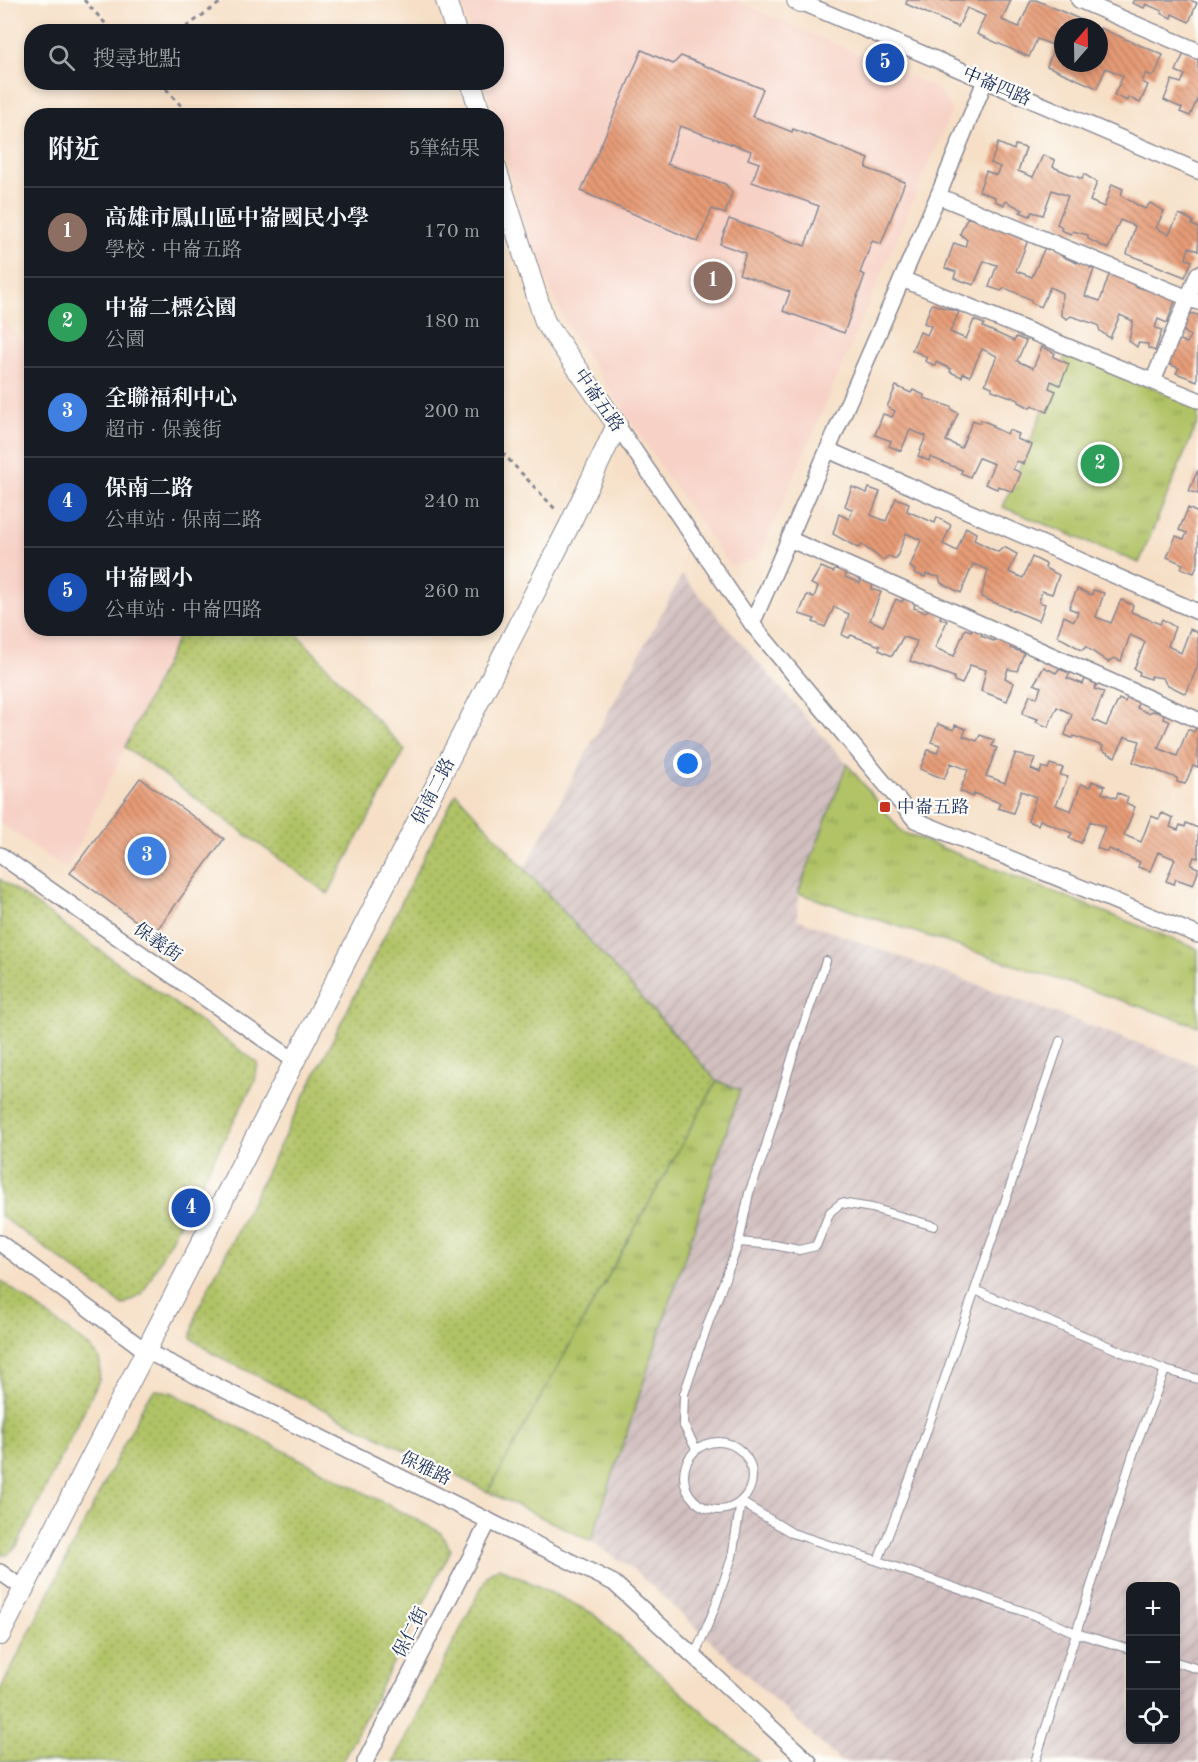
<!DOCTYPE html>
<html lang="zh-TW">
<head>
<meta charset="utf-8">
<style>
  :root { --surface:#171b24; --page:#242831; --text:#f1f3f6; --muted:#9ea1a6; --line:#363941; --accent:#7c3aed }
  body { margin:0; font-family:"Old Standard TT","Noto Serif TC",serif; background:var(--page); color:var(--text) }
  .controls { position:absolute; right:18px; bottom:18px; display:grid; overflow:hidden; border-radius:12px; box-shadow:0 3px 9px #0003 }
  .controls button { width:54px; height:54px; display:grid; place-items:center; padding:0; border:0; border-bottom:2px solid var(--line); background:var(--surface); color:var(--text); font:30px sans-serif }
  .compass { position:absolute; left:1054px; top:18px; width:54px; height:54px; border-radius:50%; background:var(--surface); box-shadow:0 3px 9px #0003; rotate:20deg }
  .you { position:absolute; left:688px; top:764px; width:21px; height:21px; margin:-15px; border:4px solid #fff; border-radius:50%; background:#1a73e8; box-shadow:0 0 0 9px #1a73e833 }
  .badge { display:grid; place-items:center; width:39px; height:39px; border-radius:50%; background:var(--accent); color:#fff; font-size:20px; font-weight:700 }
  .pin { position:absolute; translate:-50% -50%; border:3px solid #fff; box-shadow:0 2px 6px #0006 }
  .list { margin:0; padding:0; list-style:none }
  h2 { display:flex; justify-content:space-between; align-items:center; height:78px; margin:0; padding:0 24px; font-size:26px }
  h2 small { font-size:20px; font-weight:400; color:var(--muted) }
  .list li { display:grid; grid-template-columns:39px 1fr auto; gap:18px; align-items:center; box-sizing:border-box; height:90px; padding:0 24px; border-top:2px solid var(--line) }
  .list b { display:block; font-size:22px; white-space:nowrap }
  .list p { margin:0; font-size:20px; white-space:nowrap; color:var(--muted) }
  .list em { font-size:20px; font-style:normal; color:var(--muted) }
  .icon { flex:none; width:33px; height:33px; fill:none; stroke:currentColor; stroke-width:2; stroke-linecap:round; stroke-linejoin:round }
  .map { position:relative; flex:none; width:1198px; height:1762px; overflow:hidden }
  .search { position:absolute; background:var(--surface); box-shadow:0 3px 9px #0003; left:24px; top:24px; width:480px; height:66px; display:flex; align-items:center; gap:15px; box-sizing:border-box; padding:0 21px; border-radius:24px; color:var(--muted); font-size:22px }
  .panel { position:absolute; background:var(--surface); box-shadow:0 3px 9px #0003; left:24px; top:108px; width:480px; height:528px; border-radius:24px }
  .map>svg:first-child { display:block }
</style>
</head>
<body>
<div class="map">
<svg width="1198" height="1762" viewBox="0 0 1198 1762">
  <defs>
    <pattern id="industrial-furrows" width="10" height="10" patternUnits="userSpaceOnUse" patternTransform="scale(1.5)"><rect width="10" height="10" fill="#d2bfbf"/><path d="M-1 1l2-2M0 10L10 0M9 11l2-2" fill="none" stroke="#b4a4a7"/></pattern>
    <pattern id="grass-dots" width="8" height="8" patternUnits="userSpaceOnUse" patternTransform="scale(1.5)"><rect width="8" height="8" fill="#b1c366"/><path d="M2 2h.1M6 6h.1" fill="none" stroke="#8f9f57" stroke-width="1.8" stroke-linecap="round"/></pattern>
    <pattern id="park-tufts" width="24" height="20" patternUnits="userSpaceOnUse" patternTransform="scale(1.5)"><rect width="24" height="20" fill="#b1c366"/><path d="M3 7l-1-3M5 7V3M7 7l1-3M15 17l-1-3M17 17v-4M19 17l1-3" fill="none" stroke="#8f9f57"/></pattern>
    <pattern id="building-back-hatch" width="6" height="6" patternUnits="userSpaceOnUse" patternTransform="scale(1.5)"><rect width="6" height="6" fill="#e79b76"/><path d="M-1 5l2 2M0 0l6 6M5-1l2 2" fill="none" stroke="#ba7f64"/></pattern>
  </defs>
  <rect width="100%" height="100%" fill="#fdfcf7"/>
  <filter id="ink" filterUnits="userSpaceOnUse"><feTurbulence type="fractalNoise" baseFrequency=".0167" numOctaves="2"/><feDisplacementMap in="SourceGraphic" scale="12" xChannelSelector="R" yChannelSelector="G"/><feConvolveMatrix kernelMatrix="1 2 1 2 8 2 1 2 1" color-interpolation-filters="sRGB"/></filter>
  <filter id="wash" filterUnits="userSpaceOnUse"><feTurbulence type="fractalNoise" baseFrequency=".008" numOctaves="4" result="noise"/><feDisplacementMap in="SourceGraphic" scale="24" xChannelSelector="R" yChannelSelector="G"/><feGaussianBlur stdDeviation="1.35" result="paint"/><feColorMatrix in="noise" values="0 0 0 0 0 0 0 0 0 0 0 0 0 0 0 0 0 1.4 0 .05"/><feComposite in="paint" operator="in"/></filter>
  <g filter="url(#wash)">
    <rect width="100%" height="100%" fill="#f6dfc6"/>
    <g fill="#f7d1c6">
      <path d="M461,0H735L938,89L952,110L759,558L731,566L669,479L567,326L528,237L497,125L496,116L494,115L485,83L496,82V32L470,31Z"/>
      <path d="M0,317L31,351L32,628L182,629L67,869L0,823Z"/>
    </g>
    <path fill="url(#industrial-furrows)" fill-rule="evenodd" d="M682,575L847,764L798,893L797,919L1198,1065V1762H841L634,1570L591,1541L740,1091L717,1081L524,869ZM1130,1586H1176V1740H1130Z"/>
    <g fill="url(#grass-dots)" stroke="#667962" stroke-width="1.5">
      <path d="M292,629L405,750L328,894L125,747L182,629Z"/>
      <path d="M456,793L717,1081L488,1492L212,1353L191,1338L197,1311Z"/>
      <path d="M0,879L258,1063L255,1081L142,1294L123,1305L0,1215Z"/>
      <path d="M0,1280L89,1346C102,1359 101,1363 99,1380L17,1546L8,1554H0Z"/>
      <path d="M156,1390L171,1392L440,1532L451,1550L342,1762H0V1691L146,1400Z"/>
      <path d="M499,1567L592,1613L759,1762H394L488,1574Z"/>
    </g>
    <g fill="url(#park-tufts)" stroke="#667962" stroke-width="1.5">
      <path d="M1067,352L1198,406V421L1139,563L1003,507Z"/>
      <path d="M847,764L902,832L1198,949V1026L798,893Z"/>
      <path d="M717,1081L740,1090L591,1541L488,1492Z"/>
    </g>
    <g id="blocks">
      <g fill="url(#building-back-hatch)">
        <path d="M907,0H1011L1002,20L1019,27L1031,0H1036L1086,22L1084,27H1063V63H1099L1100,28L1163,55L1154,77L1146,73L1142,82L1148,85L1140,103L1128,97L1127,101L1114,95L1123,76L1106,68L1097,88L1047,66L1055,46L1037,39L1029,57L977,34L985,16L967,8L958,27L906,4Z"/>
        <path d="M1134,0H1190L1197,3L1189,22L1172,14L1171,18L1161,13L1162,11L1146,4L1144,8L1132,3Z"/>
        <path d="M642,50L673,64L681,56L763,89L752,116L792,132L793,129L869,159L866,168L905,182L881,244L872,241L860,273L865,275L844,333L783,311L790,292L739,274L746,253L720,244L729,219L805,246L819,206L752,182L759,163L748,159L751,151L680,126L667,164L725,184L732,193L725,214L712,209L698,242L581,191Z"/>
        <path d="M1185,51L1198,57V97L1190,116L1180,112L1182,108L1164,100L1172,80L1181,83L1185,75L1176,71Z"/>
        <path d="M998,143L1014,150L1015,145L1026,148L1018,171L1033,177L1043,155L1055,160L1053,167L1082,179L1084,174L1097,182L1090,201L1104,207L1112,184L1123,189L1121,196L1145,209L1150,203L1164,211L1156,228L1169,234L1179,214L1193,221L1192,225L1198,228V251L1189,247L1186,259L1192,261L1185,277L1127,254L1135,226L1120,220L1108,249L1088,239V235L1073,231L1071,234L1061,230L1062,227L1057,224L1068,196L1052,190L1043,215L1032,212L1030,216L1020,212L1023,210L1006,201L1004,205L995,201V197L979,191L986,171L996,175L1000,167L991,163Z"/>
        <path d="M967,218L981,220L1023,234L1021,239L1028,240L1016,271L1032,277L1045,247L1064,250L1061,256L1077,263L1079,259L1093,265L1090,268L1094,269L1085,296L1100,301L1110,272L1137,278L1134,286L1145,289L1147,285L1161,290L1158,294L1175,301L1167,323L1158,319L1155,328L1162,330L1155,351L1148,348V344L1138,343L1137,347L1129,341L1133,321L1120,315L1110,338L1100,331L1098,325L1071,316L1067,319L1061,315L1062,293L1050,287L1041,307L1032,303L1030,299L1005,288L1001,291L989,287L997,265L984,261L974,285L954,278L956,272L945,268L954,243L965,247L967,240L960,234Z"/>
        <path d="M932,304L959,312L950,332L966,339L974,320L984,324L983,327L1014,341L1016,337L1026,341L1017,361L1033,368L1042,347L1055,353L1053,357L1069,364L1060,385L1051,381L1049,388L1056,391L1047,412L1032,405L1030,408L1019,402V400L992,390V387L985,384L997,356L982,349L970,376L963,373L962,377L950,372L951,369L936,362L935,366L925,361L927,357L912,350L920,332L927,335L931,326L924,323Z"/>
        <path d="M1190,313L1198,315L1197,381L1176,373L1179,368L1168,364L1177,339L1187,343L1190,336L1183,330Z"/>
        <path d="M896,386L911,393L913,390L924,395V398L951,407L952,410L958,413L946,441L953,444L961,448L973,420L980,423L981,420L993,425L992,427L1007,434L1009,430L1019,434L1017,439L1032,445L1024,464L1017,461L1013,469L1021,473L1013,492L998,486L997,489L985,484L994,464L979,458L970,477L961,473L962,470L930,457L929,461L918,456L926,436L910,430L901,451L889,446L891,441L875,435L883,414L892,417L895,411L887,407Z"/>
        <path d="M1198,470V494L1189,491Z"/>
        <path d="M852,487L867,493L869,488L880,492L871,515L886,521L896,498L909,503L907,511L935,523L937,517L951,525L943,544L957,551L966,527L976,533L974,540L998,552L1004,547L1017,554L1009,572L1023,578L1032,557L1046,564L1045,568L1059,575L1052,594L1042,591L1039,602L1045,604L1039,621L981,597L988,570L981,567L973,564L961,593L941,583L939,577L926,574L925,577L914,573L915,570L910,567L921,540L906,533L896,559L889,556L883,560L862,545L858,548L833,534L839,514L849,519L853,510L845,506Z"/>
        <path d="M1188,508L1198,513V563L1194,573L1181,568L1183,564L1167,557L1176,536L1184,539L1187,533L1179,530Z"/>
        <path d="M821,567L833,572L836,569L847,572L845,577L860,583L862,579L874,583L871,589L881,592L870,620L883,626L896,599L902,602L904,598L915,602L914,608L924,612L930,610L941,613L940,618L947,621L935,648L954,656L965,629L971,631L974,626L984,629L981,636L994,641L997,638L1012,643L1010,648L1024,653L1017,671L1008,669L1005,678L1014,683L1007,701L981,691L986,670L970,665L962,684L954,681V677L910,661L917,641L903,637L892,656L879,650L880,646L851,635L849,638L842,635L849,614L834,607L825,627L813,622L815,619L799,614L807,595L814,597L818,587L811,584Z"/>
        <path d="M1077,589L1092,595L1093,590L1104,593L1096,617L1111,623L1121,600L1133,605L1131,612L1160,624L1162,619L1175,627L1168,646L1181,653L1190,629L1198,633V665L1186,694L1166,684L1163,678L1151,676L1150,679L1139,675L1140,672L1134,669L1145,642L1130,635L1121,661L1114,658L1108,662L1086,647L1082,650L1057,636L1064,616L1074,621L1078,612L1069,608Z"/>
        <path d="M1044,667L1056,673L1059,669L1070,673L1067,678L1083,684L1085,679L1097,684L1094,689L1104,692L1093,720L1106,726L1119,699L1125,702L1127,698L1138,702L1137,708L1148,713L1153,711L1164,714L1163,719L1170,721L1158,748L1177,756L1188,729L1194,732L1198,724V767L1193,766L1185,784L1177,782V778L1133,762L1140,741L1125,737L1115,757L1102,750L1103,746L1074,736L1072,738L1065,735L1072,714L1057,707L1048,727L1036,722L1038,719L1022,714L1030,695L1037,698L1041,687L1034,684Z"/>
        <path d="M938,724L954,730L955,725L966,729L963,736L977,741L980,735L994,740L992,746L997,748L986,776L995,779L1005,783L1015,754L1035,758L1031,769L1040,773L1042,767L1048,769L1050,764L1063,768L1060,775L1068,777L1056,805L1071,811L1081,784L1090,787L1092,781L1105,786L1102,793L1116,798L1118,793L1128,797L1126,803L1135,807L1124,835L1141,842L1151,816L1159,819L1162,813L1173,818L1170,827L1178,830L1180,825L1185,827L1186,823L1198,828V858L1194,857L1191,865L1198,868V872L1193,885L1176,879L1174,884L1166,881L1175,859L1158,852L1150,871L1138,867L1140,862L1109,849L1107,852L1097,848L1105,827L1090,821L1081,843L1069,838L1072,833L1040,820L1038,825L1028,821L1036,797L1021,791L1013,813L998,808L1000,803L974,793L973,797L960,791L968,770L951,763L944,779L920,769L928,750L937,753L940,745L931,742Z"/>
        <path d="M140,778L224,839L154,934L70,873Z"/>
      </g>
    </g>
  </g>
  <g filter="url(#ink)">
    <use href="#blocks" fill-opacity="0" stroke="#888792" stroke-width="1.5"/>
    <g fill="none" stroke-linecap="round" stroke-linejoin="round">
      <g stroke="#888792" stroke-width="10">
        <g id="service">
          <path d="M739,1242L774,1245L799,1250L816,1246L830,1212L841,1203L872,1208L934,1226"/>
          <path d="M975,1290L1165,1370L1198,1379"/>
          <circle cx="718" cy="1476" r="34"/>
          <path d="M696,1449L683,1424L684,1394L710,1318L739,1242L749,1193L763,1156L793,1055L826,961"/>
          <path d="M741,1502L792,1533L878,1561L1042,1618L1076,1633L1130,1649"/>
          <path d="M878,1561L913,1471L1060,1041"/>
          <path d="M694,1657L714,1610L732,1557L741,1502"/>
          <path d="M1176,1662L1198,1669"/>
          <path d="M1035,1762L1137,1442L1165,1370"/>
        </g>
      </g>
      <g stroke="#888792" stroke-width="18">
        <g id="minor">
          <path d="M1079,0L1198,51"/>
          <path d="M801,2L1198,171"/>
          <path d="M938,196L1198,302"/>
          <path d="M902,279L1198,400"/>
          <path d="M1153,381L1198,274"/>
          <path d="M617,425L752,624L915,820L1198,935"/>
          <path d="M828,450L1198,612"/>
          <path d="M789,539L1198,720"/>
          <path d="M752,624L938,196L985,81"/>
          <path d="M0,855L295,1061"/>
          <path d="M0,1243L146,1351L614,1583L809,1762"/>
          <path d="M0,1572L24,1589"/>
          <path d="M365,1762L489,1521"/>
        </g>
      </g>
      <g stroke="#888792" stroke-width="22">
        <g id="tertiary">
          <path d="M446,0L456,32"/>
          <path d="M797,0L801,2L802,0"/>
          <path d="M471,82L481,116"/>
          <path d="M0,1635L570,524L617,425L545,322L496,168"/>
        </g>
      </g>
      <g stroke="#888792" stroke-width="3" stroke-dasharray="4.5 4.5" stroke-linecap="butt">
        <path d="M84,0L113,32"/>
        <path d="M179,32L224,0"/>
        <path d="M160,82L190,116"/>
        <path d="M496,446L556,510"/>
      </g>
      <use href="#service" stroke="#fff" stroke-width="8"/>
      <use href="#minor" stroke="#fff" stroke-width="15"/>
      <use href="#tertiary" stroke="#fff" stroke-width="20"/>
    </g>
  </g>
  <rect fill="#c8321e" stroke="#fdfcf7" stroke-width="2" x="879" y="801" width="12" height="12" rx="3"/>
  <g text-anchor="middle" stroke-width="4.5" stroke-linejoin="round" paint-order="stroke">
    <g font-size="18" fill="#1b2f5e" stroke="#fdfcf7">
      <text transform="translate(997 86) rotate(23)" y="6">中崙四路</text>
      <text transform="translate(599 400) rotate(55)" y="6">中崙五路</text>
      <text transform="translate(433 791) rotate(-63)" y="6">保南二路</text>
      <text transform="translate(158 942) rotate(35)" y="6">保義街</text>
      <text transform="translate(426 1468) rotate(26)" y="6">保雅路</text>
      <text transform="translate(410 1632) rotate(-63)" y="6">保仁街</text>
    </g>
    <g font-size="18" fill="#1b2f5e" stroke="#fdfcf7" text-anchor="start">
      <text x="897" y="813">中崙五路</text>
    </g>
  </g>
</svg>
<div class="controls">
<button>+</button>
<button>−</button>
<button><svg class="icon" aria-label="locate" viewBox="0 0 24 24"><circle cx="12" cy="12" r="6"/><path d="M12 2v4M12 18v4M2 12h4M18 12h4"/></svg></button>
</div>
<svg class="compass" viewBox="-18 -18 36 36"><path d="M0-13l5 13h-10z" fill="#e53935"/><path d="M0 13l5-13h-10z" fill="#9ea1a6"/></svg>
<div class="you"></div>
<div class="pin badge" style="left:713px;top:281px;background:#8d6e63">1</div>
<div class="pin badge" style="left:1100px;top:464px;background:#2e9e5b">2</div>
<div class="pin badge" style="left:147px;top:856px;background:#3f7fe0">3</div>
<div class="pin badge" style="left:191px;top:1208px;background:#1a4fb4">4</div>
<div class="pin badge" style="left:885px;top:63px;background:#1a4fb4">5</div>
<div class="search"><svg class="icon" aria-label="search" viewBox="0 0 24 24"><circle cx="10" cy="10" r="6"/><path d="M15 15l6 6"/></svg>搜尋地點</div>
<section class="panel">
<h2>附近<small>5筆結果</small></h2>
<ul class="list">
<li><span class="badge" style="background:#8d6e63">1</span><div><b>高雄市鳳山區中崙國民小學</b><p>學校 · 中崙五路</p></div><em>170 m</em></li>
<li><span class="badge" style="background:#2e9e5b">2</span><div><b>中崙二標公園</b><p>公園</p></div><em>180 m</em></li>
<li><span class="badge" style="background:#3f7fe0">3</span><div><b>全聯福利中心</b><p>超市 · 保義街</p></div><em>200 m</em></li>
<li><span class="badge" style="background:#1a4fb4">4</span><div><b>保南二路</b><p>公車站 · 保南二路</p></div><em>240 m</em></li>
<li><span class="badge" style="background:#1a4fb4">5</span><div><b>中崙國小</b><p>公車站 · 中崙四路</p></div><em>260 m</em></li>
</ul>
</section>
</div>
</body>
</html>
